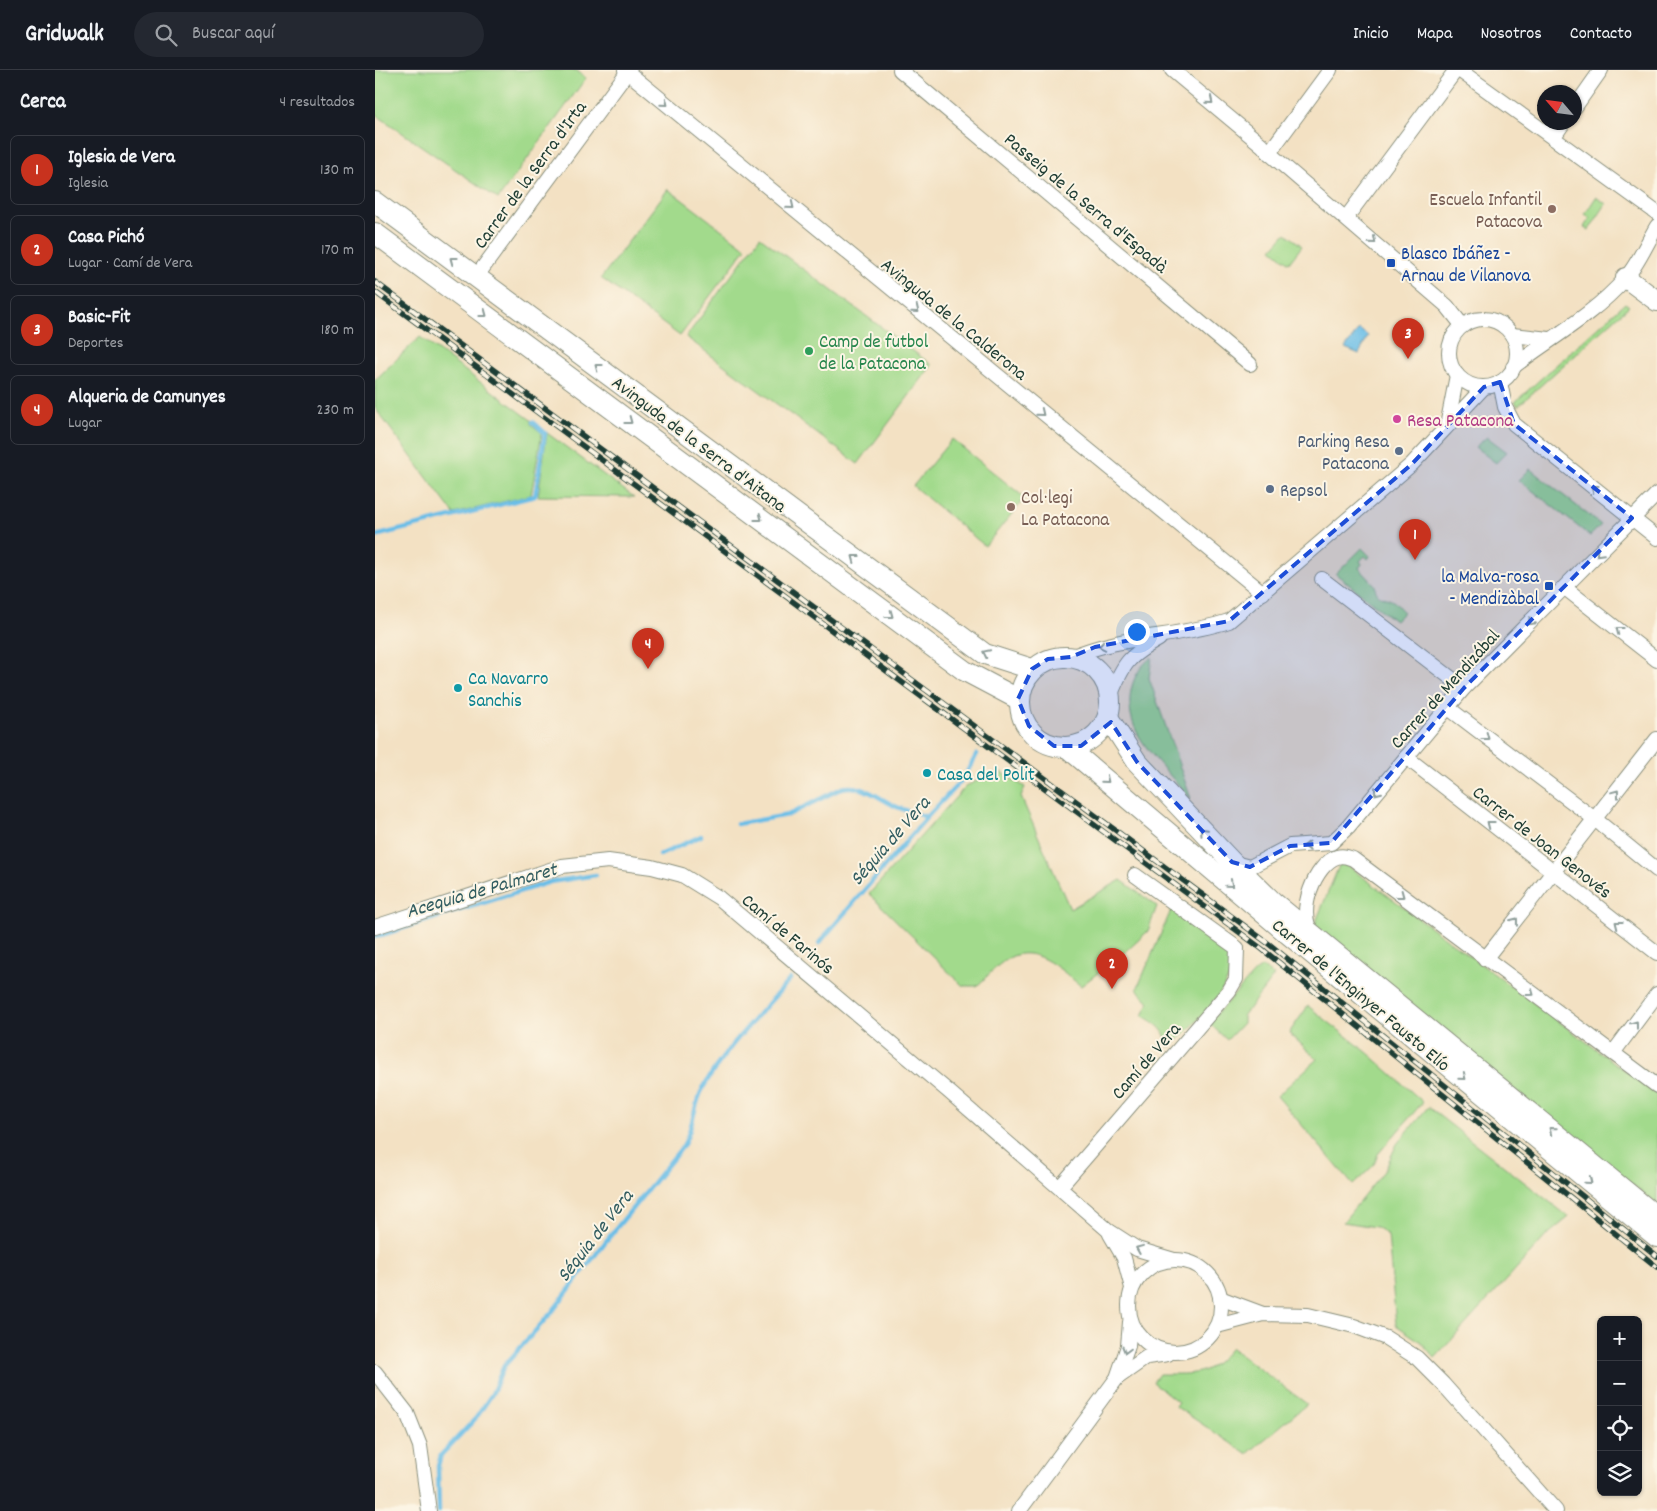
<!DOCTYPE html>
<html lang="es">
<head>
<meta charset="utf-8">
<style>
  :root { --surface:#171b24; --page:#242831; --text:#f1f3f6; --muted:#9ea1a6; --line:#363941; --accent:#c8321e }
  body { margin:0; font-family:Dekko,sans-serif; background:var(--page); color:var(--text) }
  .controls { position:absolute; right:15px; bottom:15px; display:grid; overflow:hidden; border-radius:8px; box-shadow:0 1px 4px #0004 }
  .controls button { width:45px; height:45px; display:grid; place-items:center; padding:0; border:0; border-bottom:1px solid var(--line); background:var(--surface); color:var(--text); font:25px sans-serif }
  .compass { position:absolute; left:1162px; top:15px; width:45px; height:45px; border-radius:50%; background:var(--surface); box-shadow:0 1px 4px #0004; rotate:298deg }
  .you { position:absolute; left:761px; top:561px; width:18px; height:18px; margin:-12px; border:4px solid #fff; border-radius:50%; background:#1a73e8; box-shadow:0 0 0 8px #1a73e833 }
  .badge { display:grid; place-items:center; width:32px; height:32px; border-radius:50%; background:var(--accent); color:#fff; font-size:16px; font-weight:700 }
  .pin { position:absolute; translate:-50% -41px; filter:drop-shadow(0 1px 2px #0008) }
  .pin::after { content:''; position:absolute; top:26px; width:18px; height:15px; background:inherit; clip-path:polygon(0 0,100% 0,50% 100%) }
  .list { margin:0; padding:0; list-style:none }
  h2 { display:flex; justify-content:space-between; align-items:center; height:65px; margin:0; padding:0 20px; font-size:21px }
  h2 small { font-size:16px; font-weight:400; color:var(--muted) }
  .list li { display:grid; grid-template-columns:32px 1fr auto; gap:15px; align-items:center; box-sizing:border-box; height:70px; margin:0 10px 10px; padding:0 10px; border:1px solid var(--line); border-radius:8px }
  .list b { display:block; font-size:19px; white-space:nowrap }
  .list p { margin:0; font-size:16px; white-space:nowrap; color:var(--muted) }
  .list em { font-size:16px; font-style:normal; color:var(--muted) }
  .icon { flex:none; width:28px; height:28px; fill:none; stroke:currentColor; stroke-width:2; stroke-linecap:round; stroke-linejoin:round }
  .map { position:relative; flex:none; width:1282px; height:1441px; overflow:hidden }
  header { display:flex; align-items:center; gap:30px; box-sizing:border-box; height:70px; padding:0 25px; background:var(--surface); border-bottom:1px solid var(--line) }
  header strong { font-size:24px }
  nav { display:flex; gap:28px; margin-inline-start:auto; font-size:18px }
  .search { width:350px; height:45px; background:var(--page); display:flex; align-items:center; gap:12px; box-sizing:border-box; padding:0 18px; border-radius:28px; color:var(--muted); font-size:19px }
  main { display:flex }
  aside { flex:1; background:var(--surface) }
  .map>svg:first-child { display:block }
</style>
</head>
<body>
<header>
<strong>Gridwalk</strong>
<div class="search"><svg class="icon" aria-label="search" viewBox="0 0 24 24"><circle cx="10" cy="10" r="6"/><path d="M15 15l6 6"/></svg>Buscar aquí</div>
<nav><a>Inicio</a><a>Mapa</a><a>Nosotros</a><a>Contacto</a></nav>
</header>
<main>
<aside>
<h2>Cerca<small>4 resultados</small></h2>
<ul class="list">
<li><span class="badge">1</span><div><b>Iglesia de Vera</b><p>Iglesia</p></div><em>130 m</em></li>
<li><span class="badge">2</span><div><b>Casa Pichó</b><p>Lugar · Camí de Vera</p></div><em>170 m</em></li>
<li><span class="badge">3</span><div><b>Basic-Fit</b><p>Deportes</p></div><em>180 m</em></li>
<li><span class="badge">4</span><div><b>Alqueria de Camunyes</b><p>Lugar</p></div><em>230 m</em></li>
</ul>
</aside>
<div class="map">
<svg width="1282" height="1441" viewBox="0 0 1282 1441">
  <rect width="100%" height="100%" fill="#fcf5e5"/>
  <filter id="ink" filterUnits="userSpaceOnUse"><feTurbulence type="fractalNoise" baseFrequency=".02" numOctaves="2"/><feDisplacementMap in="SourceGraphic" scale="10" xChannelSelector="R" yChannelSelector="G"/><feConvolveMatrix kernelMatrix="1 2 1 2 8 2 1 2 1" color-interpolation-filters="sRGB"/></filter>
  <filter id="wash" filterUnits="userSpaceOnUse"><feTurbulence type="fractalNoise" baseFrequency=".0096" numOctaves="4" result="noise"/><feDisplacementMap in="SourceGraphic" scale="20" xChannelSelector="R" yChannelSelector="G"/><feGaussianBlur stdDeviation="1.12" result="paint"/><feColorMatrix in="noise" values="0 0 0 0 0 0 0 0 0 0 0 0 0 0 0 0 0 1.4 0 .05"/><feComposite in="paint" operator="in"/></filter>
  <g filter="url(#wash)">
    <rect width="100%" height="100%" fill="#f3e1c3"/>
    <g fill="#a2da8c" stroke="#608c60">
      <path d="M0,0H201L211,8L123,129L0,44Z"/>
      <path d="M293,119L371,178L305,266L226,208Z"/>
      <path d="M1221,127L1231,134L1214,160L1209,157L1215,148L1210,144Z"/>
      <path d="M911,163L927,176L914,193L897,179Z"/>
      <path d="M385,167L557,295L483,394L311,267Z"/>
      <path d="M1250,233L1254,236L1143,336L1140,332Z"/>
      <path d="M45,267L156,350V354L167,363L156,425L79,444L0,338V310Z"/>
      <path d="M172,363L259,427L163,426Z"/>
      <path d="M1112,367L1132,382L1121,393L1100,377Z"/>
      <path d="M577,369L650,428L610,476L538,416Z"/>
      <path d="M1155,399L1226,455L1215,466L1144,410Z"/>
      <path d="M987,478L995,486L993,489L990,486L985,491L987,494L984,498L1000,515C1000,527 1007,526 1016,530C1021,532 1025,539 1029,542L1020,551L961,504Z"/>
      <path d="M777,587L774,608L816,729C800,710 777,688 764,666C749,640 752,605 777,587Z"/>
      <path d="M624,701L650,717L646,727L695,839L746,810L782,836L773,861L755,878L706,916C688,902 663,876 638,886C625,891 612,907 602,916H588L494,824L591,716Z"/>
      <path d="M966,791L1282,1024V1134L1198,1068L939,856Z"/>
      <path d="M797,838L856,881C857,891 858,901 852,911C840,935 815,959 795,977L792,975C791,959 781,954 768,946L774,932L762,919Z"/>
      <path d="M887,897L899,906L868,946V953L852,970L836,955V950L880,902Z"/>
      <path d="M933,936L993,983L1048,1032L1003,1084L999,1095L978,1115L902,1026L942,989L914,963Z"/>
      <path d="M1053,1037L1194,1147L1171,1166L1060,1288L1046,1272L1021,1255L1013,1165L1001,1157L968,1152L1009,1101L1022,1074Z"/>
      <path d="M856,1278L932,1334L872,1384L800,1336L803,1332L778,1312L784,1304C821,1304 831,1307 856,1278Z"/>
    </g>
    <path fill="#6bbee7" stroke="#457e8e" d="M984,259L993,266L984,284L970,278Z"/>
    <g fill="none" stroke-linecap="round" stroke-linejoin="round">
      <g stroke="#6bbee7" stroke-width="4.5">
        <path d="M0,466L160,426L170,363L158,352"/>
        <path d="M362,754L413,745L467,718C488,713 504,729 522,737C532,741 542,744 552,747"/>
        <path d="M285,785L326,766"/>
        <path d="M0,867L175,812L221,805"/>
        <path d="M444,873L552,747L588,709L602,684"/>
        <path d="M64,1441L63,1396L66,1385L101,1348L117,1324L129,1296L177,1242L231,1171L308,1076C319,1057 318,1036 328,1018C350,978 385,944 415,909"/>
      </g>
    </g>
  </g>
  <g filter="url(#ink)">
    <g fill="none" stroke-linecap="round" stroke-linejoin="round">
      <g stroke="#898f7c" stroke-width="16">
        <g id="street">
          <path d="M250,0L888,523"/>
          <path d="M525,0L875,294"/>
          <path d="M797,0L887,75L894,83L1072,236L1087,255"/>
          <path d="M1084,0L1282,143"/>
          <path d="M1200,37L1226,0"/>
          <path d="M1178,68L1189,52"/>
          <path d="M894,83L955,0"/>
          <path d="M971,148L1081,0"/>
          <path d="M101,207L254,0"/>
          <circle cx="1108" cy="283" r="34"/>
          <path d="M1137,265L1174,269"/>
          <path d="M1138,297C1176,268 1218,245 1250,209C1263,194 1272,173 1282,156"/>
          <path d="M1125,312L1130,337L1139,354L1282,468"/>
          <path d="M1072,356L1082,305"/>
          <path d="M947,509L1089,618"/>
          <path d="M1190,518L1282,590"/>
          <path d="M696,587C746,565 802,568 854,551L1037,394L1109,317"/>
          <path d="M736,624C749,592 754,586 784,569"/>
          <path d="M1072,637L1221,750L1282,800"/>
          <path d="M1031,687L1282,883"/>
          <path d="M859,793L875,797L915,776L956,773L973,757L1089,618L1282,424"/>
          <path d="M0,857L187,796L233,791L277,797L307,805L344,828L573,1021L734,1161L762,1179L799,1190"/>
          <path d="M937,862C921,843 940,794 962,787C968,785 972,787 978,789L1282,1016"/>
          <path d="M1110,889L1282,669"/>
          <path d="M1238,983L1282,924"/>
          <path d="M685,1117L854,921L861,909L862,878L760,805"/>
          <path d="M735,1164L749,1188L757,1218"/>
          <circle cx="800" cy="1236" r="46"/>
          <path d="M845,1228L888,1244"/>
          <path d="M842,1256L888,1244L933,1245L979,1256L1011,1268L1042,1288L1068,1314L1181,1441"/>
          <path d="M0,1302L32,1343L45,1376L54,1441"/>
          <path d="M742,1308L772,1287L793,1284"/>
          <path d="M644,1441L742,1308L753,1276L755,1252"/>
        </g>
      </g>
      <g stroke="#898f7c" stroke-width="22">
        <g id="secondary">
          <path d="M0,132L610,584L657,599"/>
          <path d="M0,163L590,601L643,629"/>
          <path d="M1251,208L1282,231"/>
          <circle cx="690" cy="632" r="45"/>
          <path d="M734,649L762,692L857,792L898,832L1282,1147"/>
          <path d="M693,678L912,863L1282,1167"/>
        </g>
      </g>
      <use href="#street" stroke="#fff" stroke-width="14"/>
      <use href="#secondary" stroke="#fff" stroke-width="20"/>
      <g stroke="#1f3d34" stroke-width="5.5">
        <g id="rail">
          <path d="M0,212L894,874L1282,1186"/>
          <path d="M0,222L887,879L1282,1197"/>
        </g>
      </g>
      <use href="#rail" stroke="#fcf5e5" stroke-width="4" stroke-dasharray="11" stroke-linecap="butt"/>
    </g>
    <defs><path id="oneway-chevron" d="M-2-3.5L2.5 0L-2 3.5" fill="none" stroke-width="1.6" stroke-linecap="round" stroke-linejoin="round" transform="scale(1.25)"/></defs>
    <g stroke="#8f9e9a">
      <use href="#oneway-chevron" transform="translate(835 31) rotate(40)"/>
      <use href="#oneway-chevron" transform="translate(290 33) rotate(39)"/>
      <use href="#oneway-chevron" transform="translate(416 136) rotate(39)"/>
      <use href="#oneway-chevron" transform="translate(998 171) rotate(41)"/>
      <use href="#oneway-chevron" transform="translate(78 190) rotate(-143)"/>
      <use href="#oneway-chevron" transform="translate(541 240) rotate(39)"/>
      <use href="#oneway-chevron" transform="translate(109 244) rotate(37)"/>
      <use href="#oneway-chevron" transform="translate(223 297) rotate(-143)"/>
      <use href="#oneway-chevron" transform="translate(666 343) rotate(39)"/>
      <use href="#oneway-chevron" transform="translate(254 351) rotate(37)"/>
      <use href="#oneway-chevron" transform="translate(1219 418) rotate(-142)"/>
      <use href="#oneway-chevron" transform="translate(384 448) rotate(37)"/>
      <use href="#oneway-chevron" transform="translate(1224 483) rotate(134)"/>
      <use href="#oneway-chevron" transform="translate(480 488) rotate(-143)"/>
      <use href="#oneway-chevron" transform="translate(515 545) rotate(37)"/>
      <use href="#oneway-chevron" transform="translate(1156 552) rotate(135)"/>
      <use href="#oneway-chevron" transform="translate(1244 560) rotate(-142)"/>
      <use href="#oneway-chevron" transform="translate(727 576) rotate(169)"/>
      <use href="#oneway-chevron" transform="translate(611 583) rotate(-154)"/>
      <use href="#oneway-chevron" transform="translate(1111 667) rotate(37)"/>
      <use href="#oneway-chevron" transform="translate(731 710) rotate(40)"/>
      <use href="#oneway-chevron" transform="translate(1002 722) rotate(129)"/>
      <use href="#oneway-chevron" transform="translate(1241 723) rotate(-53)"/>
      <use href="#oneway-chevron" transform="translate(1115 754) rotate(-142)"/>
      <use href="#oneway-chevron" transform="translate(828 761) rotate(-133)"/>
      <use href="#oneway-chevron" transform="translate(932 776) rotate(179)"/>
      <use href="#oneway-chevron" transform="translate(855 814) rotate(40)"/>
      <use href="#oneway-chevron" transform="translate(1026 825) rotate(37)"/>
      <use href="#oneway-chevron" transform="translate(1140 851) rotate(-52)"/>
      <use href="#oneway-chevron" transform="translate(1243 854) rotate(-142)"/>
      <use href="#oneway-chevron" transform="translate(1156 923) rotate(36)"/>
      <use href="#oneway-chevron" transform="translate(1260 954) rotate(-53)"/>
      <use href="#oneway-chevron" transform="translate(1088 1007) rotate(39)"/>
      <use href="#oneway-chevron" transform="translate(1177 1060) rotate(-141)"/>
      <use href="#oneway-chevron" transform="translate(1214 1111) rotate(39)"/>
      <use href="#oneway-chevron" transform="translate(764 1179) rotate(-158)"/>
      <use href="#oneway-chevron" transform="translate(751 1280) rotate(105)"/>
    </g>
  </g>
  <path fill="#1d4ed8" fill-opacity="0.2" stroke="#1d4ed8" stroke-width="4" stroke-dasharray="10 6" stroke-linejoin="round" d="M1125,312L1139,354L1257,448L1089,618L956,773L915,776L875,797L857,792L762,692L736,652L706,676H679L654,656L643,629L657,599L673,589L696,587L720,577L854,551L1037,394L1109,317Z"/>
  <g fill="#8d6e63" stroke="#fcf5e5" stroke-width="2">
    <circle cx="1177" cy="139" r="5"/>
    <circle cx="636" cy="437" r="5"/>
  </g>
  <g fill="#1a4fb4" stroke="#fcf5e5" stroke-width="2">
    <rect x="1011" y="188" width="10" height="10" rx="2.5"/>
    <rect x="1169" y="511" width="10" height="10" rx="2.5"/>
  </g>
  <circle fill="#2e9e5b" stroke="#fcf5e5" stroke-width="2" cx="434" cy="281" r="5"/>
  <circle fill="#d1479c" stroke="#fcf5e5" stroke-width="2" cx="1022" cy="349" r="5"/>
  <g fill="#5c6f8a" stroke="#fcf5e5" stroke-width="2">
    <circle cx="1024" cy="381" r="5"/>
    <circle cx="895" cy="419" r="5"/>
  </g>
  <g fill="#0f9aa8" stroke="#fcf5e5" stroke-width="2">
    <circle cx="83" cy="618" r="5"/>
    <circle cx="552" cy="703" r="5"/>
  </g>
  <g text-anchor="middle" stroke-width="4" stroke-linejoin="round" paint-order="stroke">
    <g font-size="19" fill="#1f3d34" stroke="#fcf5e5">
      <text transform="translate(154 104) rotate(-54)" y="7">Carrer de la Serra d'Irta</text>
      <text transform="translate(712 132) rotate(40)" y="7">Passeig de la Serra d'Espadà</text>
      <text transform="translate(580 248) rotate(39)" y="7">Avinguda de la Calderona</text>
      <text transform="translate(325 373) rotate(37)" y="7">Avinguda de la Serra d'Aitana</text>
      <text transform="translate(1069 618) rotate(-48)" y="7">Carrer de Mendizábal</text>
      <text transform="translate(1168 771) rotate(38)" y="7">Carrer de Joan Genovés</text>
      <text transform="translate(414 863) rotate(40)" y="7">Camí de Farinós</text>
      <text transform="translate(987 924) rotate(40)" y="7">Carrer de l'Enginyer Fausto Elío</text>
      <text transform="translate(770 990) rotate(-49)" y="7">Camí de Vera</text>
    </g>
    <g font-size="19" fill="#785e54" stroke="#fcf5e5" text-anchor="end">
      <text x="1167" y="135">Escuela Infantil<tspan x="1167" dy="22">Patacova</tspan></text>
      <text x="646" y="433" text-anchor="start">Col·legi<tspan x="646" dy="22">La Patacona</tspan></text>
    </g>
    <g font-size="19" fill="#164399" stroke="#fcf5e5" text-anchor="start">
      <text x="1026" y="189">Blasco Ibáñez -<tspan x="1026" dy="22">Arnau de Vilanova</tspan></text>
      <text x="1164" y="512" text-anchor="end">la Malva-rosa<tspan x="1164" dy="22">- Mendizàbal</tspan></text>
    </g>
    <g font-size="19" fill="#27864d" stroke="#fcf5e5" text-anchor="start">
      <text x="444" y="277">Camp de futbol<tspan x="444" dy="22">de la Patacona</tspan></text>
    </g>
    <g font-size="19" fill="#b23c85" stroke="#fcf5e5" text-anchor="start">
      <text x="1032" y="356">Resa Patacona</text>
    </g>
    <g font-size="19" fill="#4e5e75" stroke="#fcf5e5" text-anchor="end">
      <text x="1014" y="377">Parking Resa<tspan x="1014" dy="22">Patacona</tspan></text>
      <text x="905" y="426" text-anchor="start">Repsol</text>
    </g>
    <g font-size="19" fill="#0d838f" stroke="#fcf5e5" text-anchor="start">
      <text x="93" y="614">Ca Navarro<tspan x="93" dy="22">Sanchis</tspan></text>
      <text x="562" y="710">Casa del Polit</text>
    </g>
    <g font-size="20" font-style="italic" fill="#325d61" stroke="#fcf5e5">
      <text transform="translate(514 770) rotate(-49)" y="7">Séquia de Vera</text>
      <text transform="translate(106 819) rotate(-16)" y="7">Acequia de Palmaret</text>
      <text transform="translate(219 1165) rotate(-52)" y="7">Séquia de Vera</text>
    </g>
  </g>
</svg>
<div class="controls">
<button>+</button>
<button>−</button>
<button><svg class="icon" aria-label="locate" viewBox="0 0 24 24"><circle cx="12" cy="12" r="6"/><path d="M12 2v4M12 18v4M2 12h4M18 12h4"/></svg></button>
<button><svg class="icon" aria-label="layers" viewBox="0 0 24 24"><path d="M12 4l9 5-9 5-9-5zM3 14l9 5 9-5"/></svg></button>
</div>
<svg class="compass" viewBox="-18 -18 36 36"><path d="M0-13l5 13h-10z" fill="#e53935"/><path d="M0 13l5-13h-10z" fill="#9ea1a6"/></svg>
<div class="you"></div>
<div class="pin badge" style="left:1040px;top:490px">1</div>
<div class="pin badge" style="left:737px;top:919px">2</div>
<div class="pin badge" style="left:1033px;top:289px">3</div>
<div class="pin badge" style="left:273px;top:599px">4</div>
</div>
</main>
</body>
</html>
